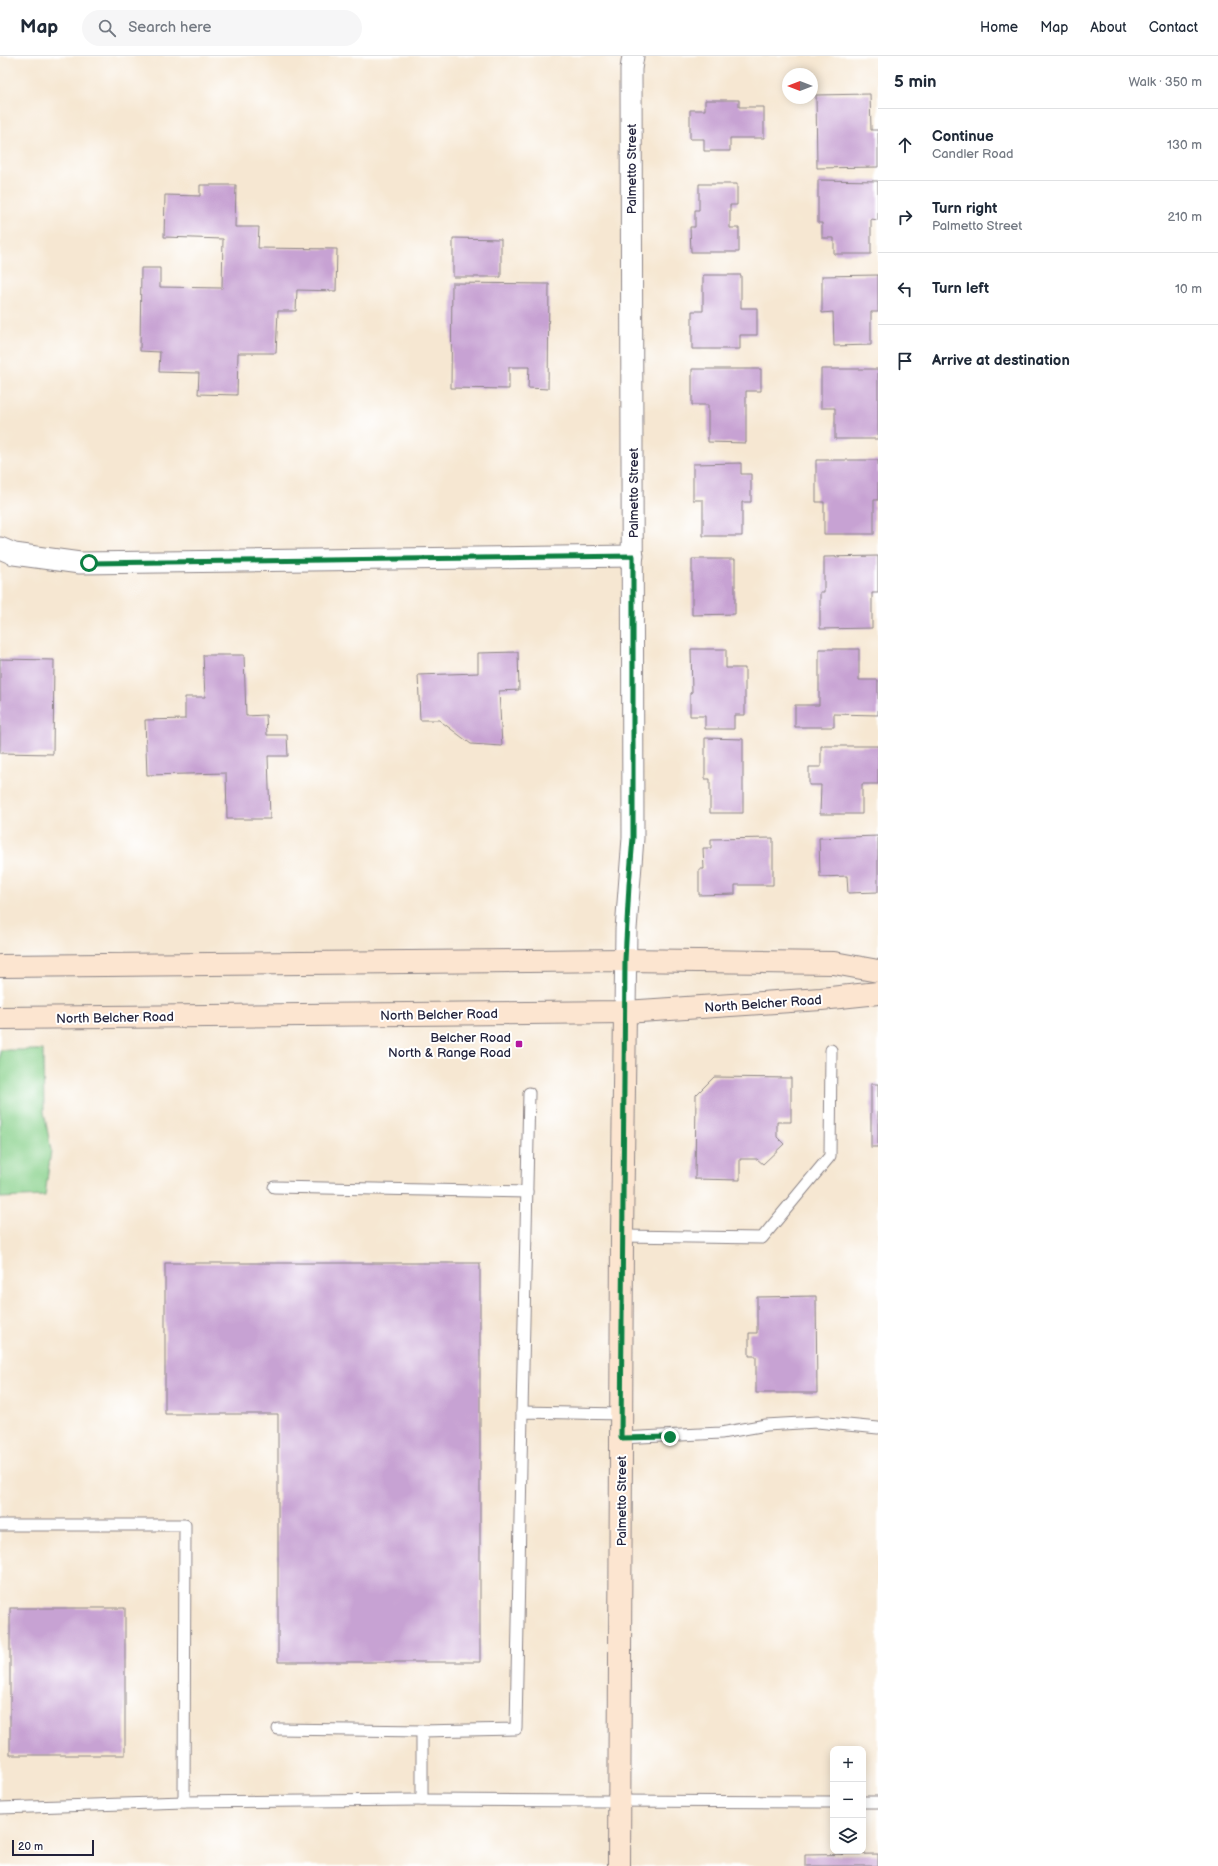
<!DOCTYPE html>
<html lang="en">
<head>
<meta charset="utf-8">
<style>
  :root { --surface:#fff; --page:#f6f6f7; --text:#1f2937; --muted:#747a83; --line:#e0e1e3 }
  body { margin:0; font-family:"Balsamiq Sans",sans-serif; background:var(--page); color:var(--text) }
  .controls { position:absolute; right:12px; bottom:12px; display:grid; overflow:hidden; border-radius:8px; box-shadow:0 2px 10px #0003 }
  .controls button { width:36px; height:36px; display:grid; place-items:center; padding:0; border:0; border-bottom:1px solid var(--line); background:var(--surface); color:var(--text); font:20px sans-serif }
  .compass { position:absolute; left:782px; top:12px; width:36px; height:36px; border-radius:50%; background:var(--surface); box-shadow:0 2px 10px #0003; rotate:270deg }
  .scale { position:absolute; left:12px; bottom:10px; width:82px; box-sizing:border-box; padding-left:4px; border:2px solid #22223b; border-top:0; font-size:11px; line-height:14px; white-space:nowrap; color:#22223b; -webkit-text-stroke:3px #fff; paint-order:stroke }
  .stop { position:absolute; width:12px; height:12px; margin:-9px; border:3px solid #0b8043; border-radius:50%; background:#fff }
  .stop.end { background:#0b8043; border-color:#fff; box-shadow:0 1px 4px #0008 }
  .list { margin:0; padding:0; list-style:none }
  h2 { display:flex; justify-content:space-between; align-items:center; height:52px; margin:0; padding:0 16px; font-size:17px }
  h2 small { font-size:13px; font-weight:400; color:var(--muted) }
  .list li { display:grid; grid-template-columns:26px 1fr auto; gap:12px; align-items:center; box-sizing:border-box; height:72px; padding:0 16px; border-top:1px solid var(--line) }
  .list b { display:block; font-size:15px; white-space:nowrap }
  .list p { margin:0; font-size:13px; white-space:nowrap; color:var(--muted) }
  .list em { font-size:13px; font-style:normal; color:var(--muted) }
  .icon { flex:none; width:22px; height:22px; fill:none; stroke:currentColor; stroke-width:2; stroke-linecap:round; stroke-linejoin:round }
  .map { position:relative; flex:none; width:878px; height:1810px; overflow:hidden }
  header { display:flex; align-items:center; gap:24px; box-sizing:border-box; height:56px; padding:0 20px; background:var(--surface); border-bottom:1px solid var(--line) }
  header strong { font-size:19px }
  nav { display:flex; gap:22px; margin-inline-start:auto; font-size:14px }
  .search { width:280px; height:36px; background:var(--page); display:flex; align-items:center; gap:10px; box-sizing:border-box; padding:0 14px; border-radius:22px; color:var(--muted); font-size:15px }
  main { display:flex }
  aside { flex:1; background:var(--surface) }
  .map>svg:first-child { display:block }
</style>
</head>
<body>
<header>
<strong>Map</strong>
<div class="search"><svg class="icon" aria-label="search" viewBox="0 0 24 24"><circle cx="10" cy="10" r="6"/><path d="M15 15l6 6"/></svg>Search here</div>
<nav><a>Home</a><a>Map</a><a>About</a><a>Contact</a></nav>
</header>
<main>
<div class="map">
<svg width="878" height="1810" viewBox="0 0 878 1810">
  <rect width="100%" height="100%" fill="#fff"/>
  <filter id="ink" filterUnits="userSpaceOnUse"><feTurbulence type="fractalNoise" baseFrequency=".025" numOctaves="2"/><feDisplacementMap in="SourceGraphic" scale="8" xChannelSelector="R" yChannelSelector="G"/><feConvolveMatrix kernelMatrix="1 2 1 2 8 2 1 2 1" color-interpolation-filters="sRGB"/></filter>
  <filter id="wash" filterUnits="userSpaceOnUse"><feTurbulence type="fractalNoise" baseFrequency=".012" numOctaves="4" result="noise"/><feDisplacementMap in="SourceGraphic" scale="16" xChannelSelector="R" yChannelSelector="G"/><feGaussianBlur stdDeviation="0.9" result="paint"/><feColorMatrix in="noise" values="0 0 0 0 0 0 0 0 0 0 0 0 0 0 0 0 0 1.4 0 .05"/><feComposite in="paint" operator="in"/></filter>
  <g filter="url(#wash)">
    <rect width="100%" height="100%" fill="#f6e7d2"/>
    <path fill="#8ad28d" stroke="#567a64" d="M0,994H43L44,1056L51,1094L45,1140L0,1142Z"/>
    <g id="blocks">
      <g fill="#c7a2d3">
        <path d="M870,38L871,74H878V111L817,112L816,39Z"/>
        <path d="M705,44H739V51H764V82H730V95H704V83H690V54H705Z"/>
        <path d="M818,124L878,125V164L871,163V198H834V182H822V167H818Z"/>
        <path d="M699,128H737V149H730V172H739V196H691L690,171H695V154H699Z"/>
        <path d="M200,129H236L235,171H259L258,192L337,193L336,235L297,234L296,255H278L276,297H238L237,339L198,338L199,317L159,316L160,296L140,295L141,212H160V231L222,232L223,183L164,181L165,139L200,140Z"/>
        <path d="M453,182L501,183V221H453Z"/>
        <path d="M703,219H741V252H757V279H740V293H692V255H703Z"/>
        <path d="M878,219V256H871V289L834,290L833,256L822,257V220Z"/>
        <path d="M452,227L549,228L548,333L528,332L529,311H509V333L451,332Z"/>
        <path d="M692,313H761V335H746V387L708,386V349H692Z"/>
        <path d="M821,313H878V383H835V352H821Z"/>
        <path d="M816,404H878V444H874V478H824V446H816Z"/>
        <path d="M741,407V418H751V446H742V480H703V444H693V408Z"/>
        <path d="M878,500V537H872V572L820,573V536H824V501Z"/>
        <path d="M692,503H735V558L692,559Z"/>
        <path d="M691,593H726V612H745V659H734V673H705V660H690V637L692,636Z"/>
        <path d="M819,593H859V624H878V659L834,658V671H795V649H819Z"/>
        <path d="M518,596L519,634L499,635L502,690L471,688L439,664H420L418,619L478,617V597Z"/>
        <path d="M203,599H244L246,660L266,659L267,679H287L288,700H268L270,763H227L226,717L147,719L145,664L185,663V641H205Z"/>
        <path d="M0,603L54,604L53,698L0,697Z"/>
        <path d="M705,682L743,683V757H710V723H705Z"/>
        <path d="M821,690H878V728H862V758H820L821,729H809V711H821Z"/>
        <path d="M878,780V836L848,837L847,820L820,821L819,782Z"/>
        <path d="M773,782V829H735V838L699,839V813H704L703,792H711V783Z"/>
        <path d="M714,1021L791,1022V1066H777V1081L784,1088L763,1108L757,1103H740V1124L695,1123L696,1039Z"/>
        <rect x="871" y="1028" width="7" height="63"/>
        <path d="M165,1207H480V1606H278V1358H165Z"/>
        <path d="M816,1240L817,1337H756V1300H749V1277H757V1241Z"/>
        <rect x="10" y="1552" width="115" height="147"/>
        <path d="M878,1798V1810H805V1799Z"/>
      </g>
    </g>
  </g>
  <g filter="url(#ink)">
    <use href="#blocks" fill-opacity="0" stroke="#8c8486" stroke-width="1"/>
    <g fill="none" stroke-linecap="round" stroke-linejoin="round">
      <g stroke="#8c8486" stroke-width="13">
        <g id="lane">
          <path d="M274,1131L527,1136"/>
          <path d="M622,1180L762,1182L830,1100L831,994"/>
          <path d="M522,1356L529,1037"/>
          <path d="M621,1382L721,1377L766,1369L817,1366L878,1372"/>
          <path d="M0,1469H185L184,1746"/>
          <path d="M278,1673L422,1675L516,1673L522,1356L621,1358"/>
          <path d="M422,1744V1675"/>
          <path d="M863,1746H878"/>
          <path d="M0,1752L184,1746L422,1744L833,1746"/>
        </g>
      </g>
      <g stroke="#8c8486" stroke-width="23">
        <g id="street">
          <path d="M0,492L14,498L80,507L633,500"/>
          <path d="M625,956L626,873L633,782L631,13L633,0"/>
        </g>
      </g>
      <g stroke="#8c8486" stroke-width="24">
        <g id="secondary">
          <path d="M0,910L625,904L834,907L878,915"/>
          <path d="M0,962L625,956L821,943L878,937"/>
          <path d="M619,1810L622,1180L625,956"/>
        </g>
      </g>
      <use href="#lane" stroke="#fff" stroke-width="11"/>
      <use href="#street" stroke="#fff" stroke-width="21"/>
      <use href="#secondary" stroke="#fce5d0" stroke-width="22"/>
    </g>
  </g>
  <g fill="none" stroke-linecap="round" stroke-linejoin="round" filter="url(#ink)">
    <path stroke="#0b8043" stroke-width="5" d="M89,507L633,500V782L629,829L625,904L621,1382L670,1381"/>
  </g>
  <rect fill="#b5179e" stroke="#fff" stroke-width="1.5" x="515" y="984" width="8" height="8" rx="2"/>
  <g text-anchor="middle" stroke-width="4" stroke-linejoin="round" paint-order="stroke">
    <g font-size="13" fill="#22223b" stroke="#fff">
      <text transform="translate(631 113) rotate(-90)" y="5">Palmetto Street</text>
      <text transform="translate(633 437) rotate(-90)" y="5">Palmetto Street</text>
      <text transform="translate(763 947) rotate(-4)" y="5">North Belcher Road</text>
      <text transform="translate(439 958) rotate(-1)" y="5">North Belcher Road</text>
      <text transform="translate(115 961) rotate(-1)" y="5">North Belcher Road</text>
      <text transform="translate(621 1445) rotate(-90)" y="5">Palmetto Street</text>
    </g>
    <g font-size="13" fill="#22223b" stroke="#fff" text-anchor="end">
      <text x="511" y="986">Belcher Road<tspan x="511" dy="15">North &amp; Range Road</tspan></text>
    </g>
  </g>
</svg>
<div class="controls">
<button>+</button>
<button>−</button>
<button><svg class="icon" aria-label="layers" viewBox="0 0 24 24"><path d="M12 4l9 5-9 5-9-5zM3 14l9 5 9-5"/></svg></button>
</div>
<svg class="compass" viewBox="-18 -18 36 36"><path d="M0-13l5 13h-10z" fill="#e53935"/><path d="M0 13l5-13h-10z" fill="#747a83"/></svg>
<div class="scale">20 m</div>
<div class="stop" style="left:89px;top:507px"></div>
<div class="stop end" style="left:670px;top:1381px"></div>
</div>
<aside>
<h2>5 min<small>Walk · 350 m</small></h2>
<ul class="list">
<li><svg class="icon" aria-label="ahead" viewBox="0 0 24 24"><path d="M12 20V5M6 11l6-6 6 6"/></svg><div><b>Continue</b><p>Candler Road</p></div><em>130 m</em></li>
<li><svg class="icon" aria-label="right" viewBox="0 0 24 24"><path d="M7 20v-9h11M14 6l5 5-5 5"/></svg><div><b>Turn right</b><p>Palmetto Street</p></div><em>210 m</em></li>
<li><svg class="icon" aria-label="left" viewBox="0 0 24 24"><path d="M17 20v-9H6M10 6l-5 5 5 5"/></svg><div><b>Turn left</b></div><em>10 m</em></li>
<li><svg class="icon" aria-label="arrive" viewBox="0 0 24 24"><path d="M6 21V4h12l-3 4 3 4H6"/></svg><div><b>Arrive at destination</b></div></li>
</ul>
</aside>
</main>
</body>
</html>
